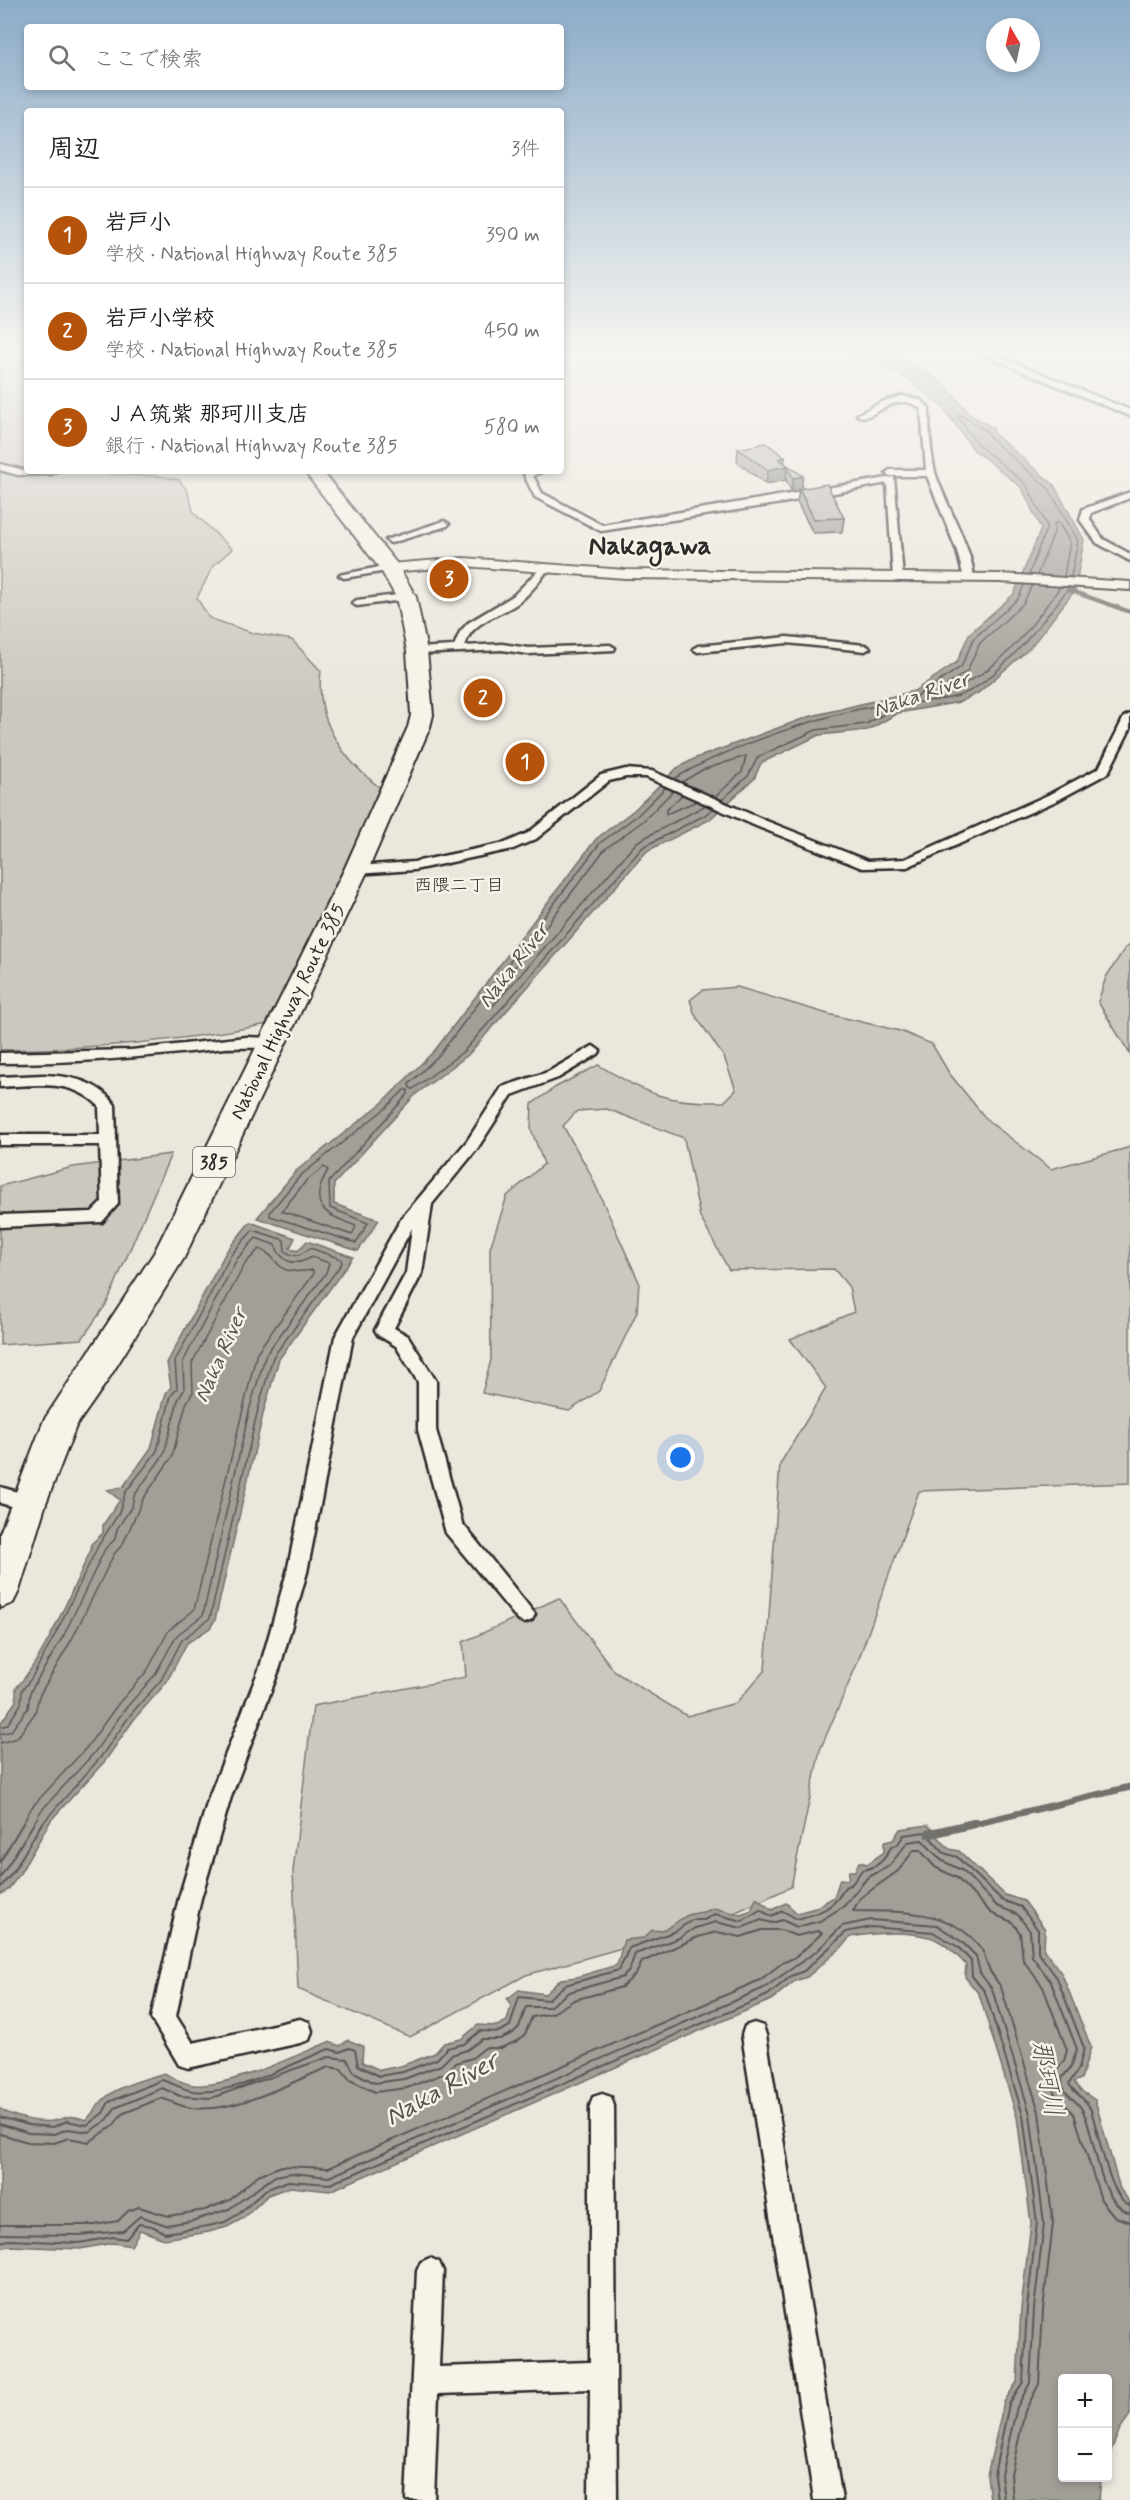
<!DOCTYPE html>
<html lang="ja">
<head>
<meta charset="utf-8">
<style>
  :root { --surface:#fff; --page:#f2f2f2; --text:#202124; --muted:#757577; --line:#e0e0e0; --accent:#b45309 }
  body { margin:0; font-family:Mynerve,"Klee One",sans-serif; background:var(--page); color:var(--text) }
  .controls { position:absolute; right:18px; bottom:18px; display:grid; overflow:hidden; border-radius:6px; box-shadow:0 3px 9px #0003 }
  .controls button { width:54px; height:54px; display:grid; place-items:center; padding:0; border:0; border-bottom:2px solid var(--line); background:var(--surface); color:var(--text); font:30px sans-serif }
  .compass { position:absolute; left:986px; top:18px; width:54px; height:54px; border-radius:50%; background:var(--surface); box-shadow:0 3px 9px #0003; rotate:351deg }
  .you { position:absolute; left:681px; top:1458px; width:21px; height:21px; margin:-15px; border:4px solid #fff; border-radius:50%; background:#1a73e8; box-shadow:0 0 0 9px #1a73e833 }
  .badge { display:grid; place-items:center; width:39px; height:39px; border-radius:50%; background:var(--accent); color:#fff; font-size:20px; font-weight:700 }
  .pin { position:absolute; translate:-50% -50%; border:3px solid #fff; box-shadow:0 2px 6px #0006 }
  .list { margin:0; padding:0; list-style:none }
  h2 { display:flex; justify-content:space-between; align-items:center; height:78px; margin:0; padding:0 24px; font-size:26px }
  h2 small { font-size:20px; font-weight:400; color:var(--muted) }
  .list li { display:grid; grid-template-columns:39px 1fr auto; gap:18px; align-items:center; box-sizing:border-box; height:96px; padding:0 24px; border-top:2px solid var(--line) }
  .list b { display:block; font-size:22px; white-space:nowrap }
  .list p { margin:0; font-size:20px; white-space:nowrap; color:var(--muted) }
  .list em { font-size:20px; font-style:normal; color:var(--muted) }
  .icon { flex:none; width:33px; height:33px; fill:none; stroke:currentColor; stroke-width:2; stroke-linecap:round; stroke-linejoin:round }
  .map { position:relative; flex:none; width:1130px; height:2500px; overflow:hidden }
  .search { position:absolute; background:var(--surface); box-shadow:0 3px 9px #0003; left:24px; top:24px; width:540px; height:66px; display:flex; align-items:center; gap:15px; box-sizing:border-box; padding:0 21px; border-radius:6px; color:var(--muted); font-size:22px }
  .panel { position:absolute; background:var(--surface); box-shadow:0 3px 9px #0003; left:24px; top:108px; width:540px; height:366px; border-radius:6px }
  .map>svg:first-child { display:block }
</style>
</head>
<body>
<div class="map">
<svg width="1130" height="2500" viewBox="0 0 1130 2500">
  <rect width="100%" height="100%" fill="#ebe7dd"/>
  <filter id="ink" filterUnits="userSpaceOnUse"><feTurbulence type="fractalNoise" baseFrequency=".0167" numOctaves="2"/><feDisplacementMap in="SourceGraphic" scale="12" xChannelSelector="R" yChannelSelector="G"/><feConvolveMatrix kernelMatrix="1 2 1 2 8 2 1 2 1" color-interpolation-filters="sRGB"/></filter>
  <g filter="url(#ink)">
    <g fill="#cbc8bf" stroke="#7b7a75" stroke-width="1.5">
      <path d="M27,352V471H109L111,475L160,476L179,480L187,490L194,513L232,549L213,566L197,598L209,618L253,633L292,640L321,671C315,722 344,761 383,790L268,1024C178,1042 91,1049 0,1050V353Z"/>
      <path d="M1130,945V1054L1098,1002L1106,977L1125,948Z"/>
      <path d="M737,987L828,1014L900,1031L932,1044L949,1073L987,1120L1051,1169L1127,1148L1130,1145V1483L919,1491L857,1664L820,1750L791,1887L714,1922L526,1975L410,2037L298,1989L293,1871L313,1706L466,1677L463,1642L559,1598L615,1672L687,1716L736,1703L765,1670L780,1464L826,1388L790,1339L854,1312L849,1287L834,1269L729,1270L700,1217L684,1138L607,1109L577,1111L563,1126L589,1171L639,1282L637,1312L599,1391L569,1411L482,1393L491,1360L490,1248L507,1196L544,1164L531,1129L532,1104L556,1087L598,1065C649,1094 663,1103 724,1102L736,1090L724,1057L695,1015L690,1000L703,990Z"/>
      <path d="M171,1154L107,1303L82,1339L0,1345V1186L73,1167Z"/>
    </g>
    <g fill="#a29f98" stroke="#72716c" stroke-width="1.5">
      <path d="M848,353H881L915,365L943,383L972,416L993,428V433L1054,485L1084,540L1075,590L1030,648L978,693L960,702L898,713L868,730L819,735L761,763L754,779L709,820L647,851L468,1055L416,1094L334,1184V1204L379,1220L358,1251L257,1218L296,1171L382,1103L435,1050L596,839L634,810L677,768L696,758L808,717L914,691L957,662L969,634L1014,594L1041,529L1022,488L973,449L942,406L907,379L869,357Z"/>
      <path d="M250,1222L295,1238L290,1248L297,1251L307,1241L353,1257L279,1359L264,1410L215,1620L210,1628L187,1643L166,1683L135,1718L105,1761L51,1820L19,1875L8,1890L0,1895V1724L16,1701V1688C48,1652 70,1593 91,1550V1544L103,1533V1525L120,1500L107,1490L123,1487L151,1448L166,1393L171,1387L167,1363L226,1252Z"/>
      <path d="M928,1825L949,1849L959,1851L1005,1895L1024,1901L1045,1929L1044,1950L1062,1974L1091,2047L1081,2079L1074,2082L1080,2090L1095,2100L1120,2189L1130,2202V2415L1120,2429L1108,2458V2378H1062V2478H1101L1099,2500H990L987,2475L1004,2402L1017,2382L1021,2308L1031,2223L1017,2117L979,1994L965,1977L966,1965C957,1955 943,1940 929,1937C905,1931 874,1933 850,1937L842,1947L807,1977L795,1981L771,2000L330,2191L290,2187L268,2195L244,2218L227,2227L209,2232L164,2239L140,2230L131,2246L113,2243L80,2249L9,2246L0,2248V2108C11,2117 38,2123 52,2121C69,2118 66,2113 86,2120C94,2112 99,2103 105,2098C120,2085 146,2079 164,2073C174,2078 183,2084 194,2085C228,2088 296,2055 329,2042L340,2046L348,2040L363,2046L362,2062L380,2070L401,2066L435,2053L444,2043L461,2039L478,2025L497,2026L507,2021L511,2006L507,1999L519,1990L545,1994L561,1979L577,1977L617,1965L624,1940L644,1938L652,1930C669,1934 678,1917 691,1914C700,1912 705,1913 714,1908L741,1915L751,1911L756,1898L772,1910L786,1903L797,1913L815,1908L834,1897L840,1879L848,1880L849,1871H855L859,1862L867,1864L884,1852V1842L893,1840L900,1829Z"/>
    </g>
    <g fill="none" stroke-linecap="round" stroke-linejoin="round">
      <g stroke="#5b5957" stroke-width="1.5">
        <path d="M1029,574L1047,526L1026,484L978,445L958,418L959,414L986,431L989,437L1049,489L1078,541L1071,577"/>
        <path d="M1037,575L1054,533V524L1058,522L1070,542L1064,576"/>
        <path d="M1024,585L1018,599L974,638L961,667L917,696L903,700V704C921,701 941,701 958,696C995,685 1045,619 1069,588"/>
        <path d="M1032,586L1023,604L980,643L967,671L947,685V689C995,679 1033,625 1060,587"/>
        <path d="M674,779C722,749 840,707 896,704L895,708L866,724L816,730L758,757L748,776L722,800"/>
        <path d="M682,782L702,770L746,756L742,772L715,797"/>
        <path d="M666,787L638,815L600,843L440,1054L409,1084L410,1088L413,1089L464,1051L643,847L705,815L713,808"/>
        <path d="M673,791L643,821L605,849L488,1002V1006H493L637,842L706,805"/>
        <path d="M682,795L666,810V814L697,801"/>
        <path d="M404,1090H408V1094L329,1182L330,1208L368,1223L356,1243L270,1216V1212L300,1176L386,1108Z"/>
        <path d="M324,1167L328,1170C306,1207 325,1214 356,1226L352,1235L282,1211L306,1181Z"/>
        <path d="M0,1727L7,1725L21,1704L22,1690L31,1679L57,1631L98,1546L119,1513L125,1493L157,1451L171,1396L177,1388L175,1361L231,1255L253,1230L284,1240L285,1251C295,1259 301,1255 310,1248L341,1259L342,1263L273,1357L258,1409L210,1618L182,1640L161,1680L131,1714L100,1758L41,1825"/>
        <path d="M0,1734L11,1731L28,1708L30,1692L64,1635L105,1549L115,1539L117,1529L132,1506L134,1496L164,1454L178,1400L184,1390L183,1362L237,1259L256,1238L275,1245C282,1263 295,1267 312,1257L329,1263L326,1273L266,1354L250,1407L203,1615L177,1635L154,1676L125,1709L94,1753L41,1811L33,1825"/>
        <path d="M0,1743L17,1738L35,1713L39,1696L72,1639L114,1554L123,1544L143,1499L172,1457L186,1404L193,1392L192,1363L245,1264L259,1249C284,1258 270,1277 313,1270V1275L257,1352L194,1610L169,1630L147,1671L118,1704L87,1747L32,1807L22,1825"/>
      </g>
      <g stroke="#5b5957" stroke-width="2">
        <path d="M0,1862L23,1823"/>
        <path d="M0,1878L34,1823"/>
        <path d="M0,1888L13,1872L42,1823"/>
        <path d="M0,2117L29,2125L53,2127L67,2121L87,2125L103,2113L109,2102L162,2080C172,2083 182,2089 193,2091C235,2096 290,2064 329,2049L340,2052L349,2048L355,2050L358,2065L379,2076L403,2072L437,2059L447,2048L464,2044L480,2031L498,2032L510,2026L519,1997L547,2000L565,1985L619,1970L629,1948L676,1931L692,1920H704L715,1914L742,1921L760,1910L771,1916L783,1911L797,1919C820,1913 834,1909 845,1887L852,1884L862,1870C877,1868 885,1860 891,1847L898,1844L904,1835L925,1832L944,1853L957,1857L1002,1900L1021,1907L1038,1930V1952L1057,1978L1084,2048L1079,2068L1069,2084C1074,2093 1086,2099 1090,2108C1099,2130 1108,2198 1130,2205"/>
        <path d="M0,2124L29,2133L54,2134L68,2129L89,2132L108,2119L115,2108L162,2088L180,2096L211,2098L329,2057L347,2059L354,2072L375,2083L404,2079L441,2065L451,2055L467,2050L482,2039H500L513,2033L519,2027L526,2007H549L569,1992L623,1977L629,1971L635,1954L679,1938L695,1928L716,1922L741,1928L761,1920L772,1923L782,1920L797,1927L820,1921L844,1906L867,1878L889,1866L908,1842L922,1840L941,1860L963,1871L997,1906L1017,1914L1030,1931L1032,1956L1051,1982L1077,2049L1071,2067L1062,2078C1061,2096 1076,2097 1083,2111C1097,2140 1097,2202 1130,2213"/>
        <path d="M0,2134L28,2142L54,2143L69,2138L89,2142L113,2126L122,2114L161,2098C171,2101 181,2107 192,2108C238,2113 288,2083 329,2067L341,2069L350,2080L375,2092L407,2088L445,2073L456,2063L472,2058L485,2048H501L517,2041L525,2034L532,2017L553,2013L574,2000L622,1987L636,1974L642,1962L698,1937L717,1932L741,1937L762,1930H781L796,1936L818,1931L822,1933L796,1957L782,1963L760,1980L328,2168L282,2166L258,2175L230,2200L205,2210L168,2216L139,2207L128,2211L118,2221L94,2225H0"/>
        <path d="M0,2234L79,2235L123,2231L140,2216L166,2225L192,2221L229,2209L275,2176L292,2173L329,2177L764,1988L817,1951L842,1926L871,1920L937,1925L962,1942L976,1956L980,1973L992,1989L1030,2114L1044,2223L1034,2309L1030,2383L1017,2407L1001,2474L1004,2500"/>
        <path d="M0,2242L9,2240L79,2243L113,2237L126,2239L139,2224L152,2226L165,2233L208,2226L225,2222L240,2213L265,2190L288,2181L330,2184L768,1995L791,1976L804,1971L846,1932L871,1927L933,1932L958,1947L971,1961L972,1976L985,1992L1023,2115L1037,2223L1027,2308L1023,2382L1009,2404L994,2474L997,2500"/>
        <path d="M1013,2500L1011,2474L1025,2411L1039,2384L1043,2310L1053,2223L1039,2112L1001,1987C997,1981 991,1974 988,1967C986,1962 985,1955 982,1950C952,1907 899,1912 853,1911L860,1898L898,1871L914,1850H920L935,1867L957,1878L991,1913L1012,1922L1020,1933L1023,1960L1043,1987L1067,2050L1064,2061L1053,2075L1054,2093L1074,2114L1101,2200L1115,2217L1130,2222"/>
      </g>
      <path stroke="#72716c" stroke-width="3" d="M1068,590L1073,592"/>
      <path stroke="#72716c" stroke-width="4.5" d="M1069,590L1130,612"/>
      <path stroke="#72716c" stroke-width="7" d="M970,1825L1130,1787"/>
      <path stroke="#72716c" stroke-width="9" d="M929,1834L976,1823"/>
      <g stroke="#2b2b2b" stroke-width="5">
        <g id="street">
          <path d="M976,352H988L1130,410V416Z"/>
          <path d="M902,396L921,400L929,408C929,430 930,451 935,472C942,498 978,559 973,580L964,578L957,551L927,476H890L886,473L890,470H926L921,409C894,387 873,425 857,415L882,402Z"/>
          <path d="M0,464L27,471H56L52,474L18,475L0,470Z"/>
          <path d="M531,471H543L533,476L542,493L602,525L894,477L903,577L898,580L893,577L887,483L782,503L601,531L535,497L524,475Z"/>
          <path d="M1130,492V498L1091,513L1090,520L1103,539L1130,554V561L1097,543L1080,520L1083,509Z"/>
          <path d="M444,521L449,524L447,526L391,543L386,540Z"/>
          <path d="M390,565L393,566V570L344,578L339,575Z"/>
          <path d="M544,565L549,568C540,581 530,593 518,603C500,616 470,621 465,646L502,644L528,648L610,645L615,648L614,650L528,654L502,650L417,654L412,651L417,648L454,646L460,632L468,623L513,596Z"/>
          <path d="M406,594L410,595V599L357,606L352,603L357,600Z"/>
          <path d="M787,637L865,645L870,648L865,651L787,643L698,652L693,649L698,646Z"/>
          <path d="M1130,714V729L1108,773L1056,801L907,867L862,868L756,826L646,777H626L609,781L536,839L513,849L414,870L356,874L350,870L356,866L414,862L505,843L528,833L601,775L626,769L652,771L764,820L868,861L905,859L1048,795L1099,768L1124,717Z"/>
          <path d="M246,1037L271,1038L278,1043C273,1050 237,1047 225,1048C150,1057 76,1063 0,1063V1053L131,1050Z"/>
          <path d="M593,1046L600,1051L598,1054L558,1078L512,1095L477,1149L432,1204L422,1273L394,1328L408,1336L436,1381V1430L462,1523L535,1614L532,1620L525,1623L518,1620L446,1533L418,1430V1382L396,1346L378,1335L375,1330L406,1273L412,1228L353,1337L307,1572L280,1667L231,1797L201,1898L176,2016L193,2043L300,2019L309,2022L312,2031L309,2040L300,2043L188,2068L179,2065L151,2018L179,1898L209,1797L260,1667L287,1572L335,1337L401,1219L467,1141L502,1087L548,1072Z"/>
          <path d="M43,1075C70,1076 99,1081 115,1105L118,1204L102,1222L0,1227V1215L92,1212L102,1202L100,1145H0V1135H100L99,1106C72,1079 36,1085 0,1087V1077Z"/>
          <path d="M0,1487L35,1497L37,1503L35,1509L28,1511L0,1503Z"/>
          <path d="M754,2023L763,2026L766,2035L842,2500H814L742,2035L745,2026Z"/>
          <path d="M602,2094L611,2097L614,2106L617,2500H589L590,2389L438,2394L434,2500H406L417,2271L421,2262L430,2258L439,2262L443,2271L439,2367L590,2362V2106L593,2097Z"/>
        </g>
      </g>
      <g stroke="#2b2b2b" stroke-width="4">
        <path id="secondary" d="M464,558L625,570L999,574L1130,582V590L999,582L625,578L464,566L390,572L383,568L390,564Z"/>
      </g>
      <g stroke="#2b2b2b" stroke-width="4">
        <path id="highway" d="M304,471H322L397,564L416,597L427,651L433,715L430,727L368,870L184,1258L106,1383L76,1426L46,1503L19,1591L13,1603L0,1608V1533L44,1420L154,1253L344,870L408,727L411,715L407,651L396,597L381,570Z"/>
      </g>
      <use href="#street" fill="#f7f3e8" fill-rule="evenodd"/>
      <use href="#secondary" fill="#f7f3e8" fill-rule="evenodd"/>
      <use href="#highway" fill="#f7f3e8" fill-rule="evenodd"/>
    </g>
    <path fill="#9c9993" stroke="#2b2b2b" stroke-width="1.5" d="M738,449L784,462L802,488L844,518L842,532L813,533L797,502L799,490L792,492L786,480L766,484L737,462Z"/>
    <g fill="#7f7d78" stroke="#2b2b2b" stroke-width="1.5">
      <path d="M785,457L784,467L787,466L786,480L766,484L768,470L779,459Z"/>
      <path d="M803,476L801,490L799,489V490L792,492L793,478Z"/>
    </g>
    <g fill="#b5b2ab" stroke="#2b2b2b" stroke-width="1.5">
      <path d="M766,443L785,457L779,459L803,476L793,478L787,466L768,470L738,449Z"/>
      <path d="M827,484L844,518L814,519L799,489Z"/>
    </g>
  </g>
  <linearGradient id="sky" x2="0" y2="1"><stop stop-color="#8cacc8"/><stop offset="0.5" stop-color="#f6f4f0"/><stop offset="1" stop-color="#f6f4f0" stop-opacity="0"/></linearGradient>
  <rect width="1130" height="702" fill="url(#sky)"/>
  <g text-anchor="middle" stroke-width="5" stroke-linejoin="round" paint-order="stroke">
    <g font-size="18" fill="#2b2b2b" stroke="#f7f3e8">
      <text x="459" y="891">西隈二丁目</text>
    </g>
    <rect fill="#f7f3e8" stroke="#686764" stroke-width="1.5" x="193" y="1147" width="42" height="30" rx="4.5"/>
    <g font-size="18" font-weight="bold" fill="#2b2b2b">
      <text x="214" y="1168">385</text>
    </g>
    <g font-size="20" fill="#2b2b2b" stroke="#f7f3e8">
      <text transform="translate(287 1011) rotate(-64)" y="7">National Highway Route 385</text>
    </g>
    <g font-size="21" font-style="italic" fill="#555451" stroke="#f7f3e8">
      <text transform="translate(921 694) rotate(-19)" y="7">Naka River</text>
      <text transform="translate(513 965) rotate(-52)" y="7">Naka River</text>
      <text transform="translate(220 1355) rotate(-66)" y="7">Naka River</text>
    </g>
    <g font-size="26" font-style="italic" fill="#555451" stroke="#f7f3e8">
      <text transform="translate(1048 2078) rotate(79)" y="9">那珂川</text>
      <text transform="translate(441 2088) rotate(-29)" y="9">Naka River</text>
    </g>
    <g font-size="27" font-weight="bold" fill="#2b2b2b" stroke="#f7f3e8">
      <text x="650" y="554">Nakagawa</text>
    </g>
  </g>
</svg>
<div class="controls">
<button>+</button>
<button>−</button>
</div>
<svg class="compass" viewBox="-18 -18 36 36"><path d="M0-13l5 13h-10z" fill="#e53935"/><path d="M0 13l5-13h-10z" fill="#757577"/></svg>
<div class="you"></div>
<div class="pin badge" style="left:525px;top:762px">1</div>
<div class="pin badge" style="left:483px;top:698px">2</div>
<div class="pin badge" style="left:449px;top:579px">3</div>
<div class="search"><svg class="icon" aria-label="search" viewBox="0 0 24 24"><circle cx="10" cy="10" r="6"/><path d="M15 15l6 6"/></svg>ここで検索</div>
<section class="panel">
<h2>周辺<small>3件</small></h2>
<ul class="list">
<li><span class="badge">1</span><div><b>岩戸小</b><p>学校 · National Highway Route 385</p></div><em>390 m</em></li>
<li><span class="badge">2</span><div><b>岩戸小学校</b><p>学校 · National Highway Route 385</p></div><em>450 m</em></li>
<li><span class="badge">3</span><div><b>ＪＡ筑紫 那珂川支店</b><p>銀行 · National Highway Route 385</p></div><em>580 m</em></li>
</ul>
</section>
</div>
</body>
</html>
